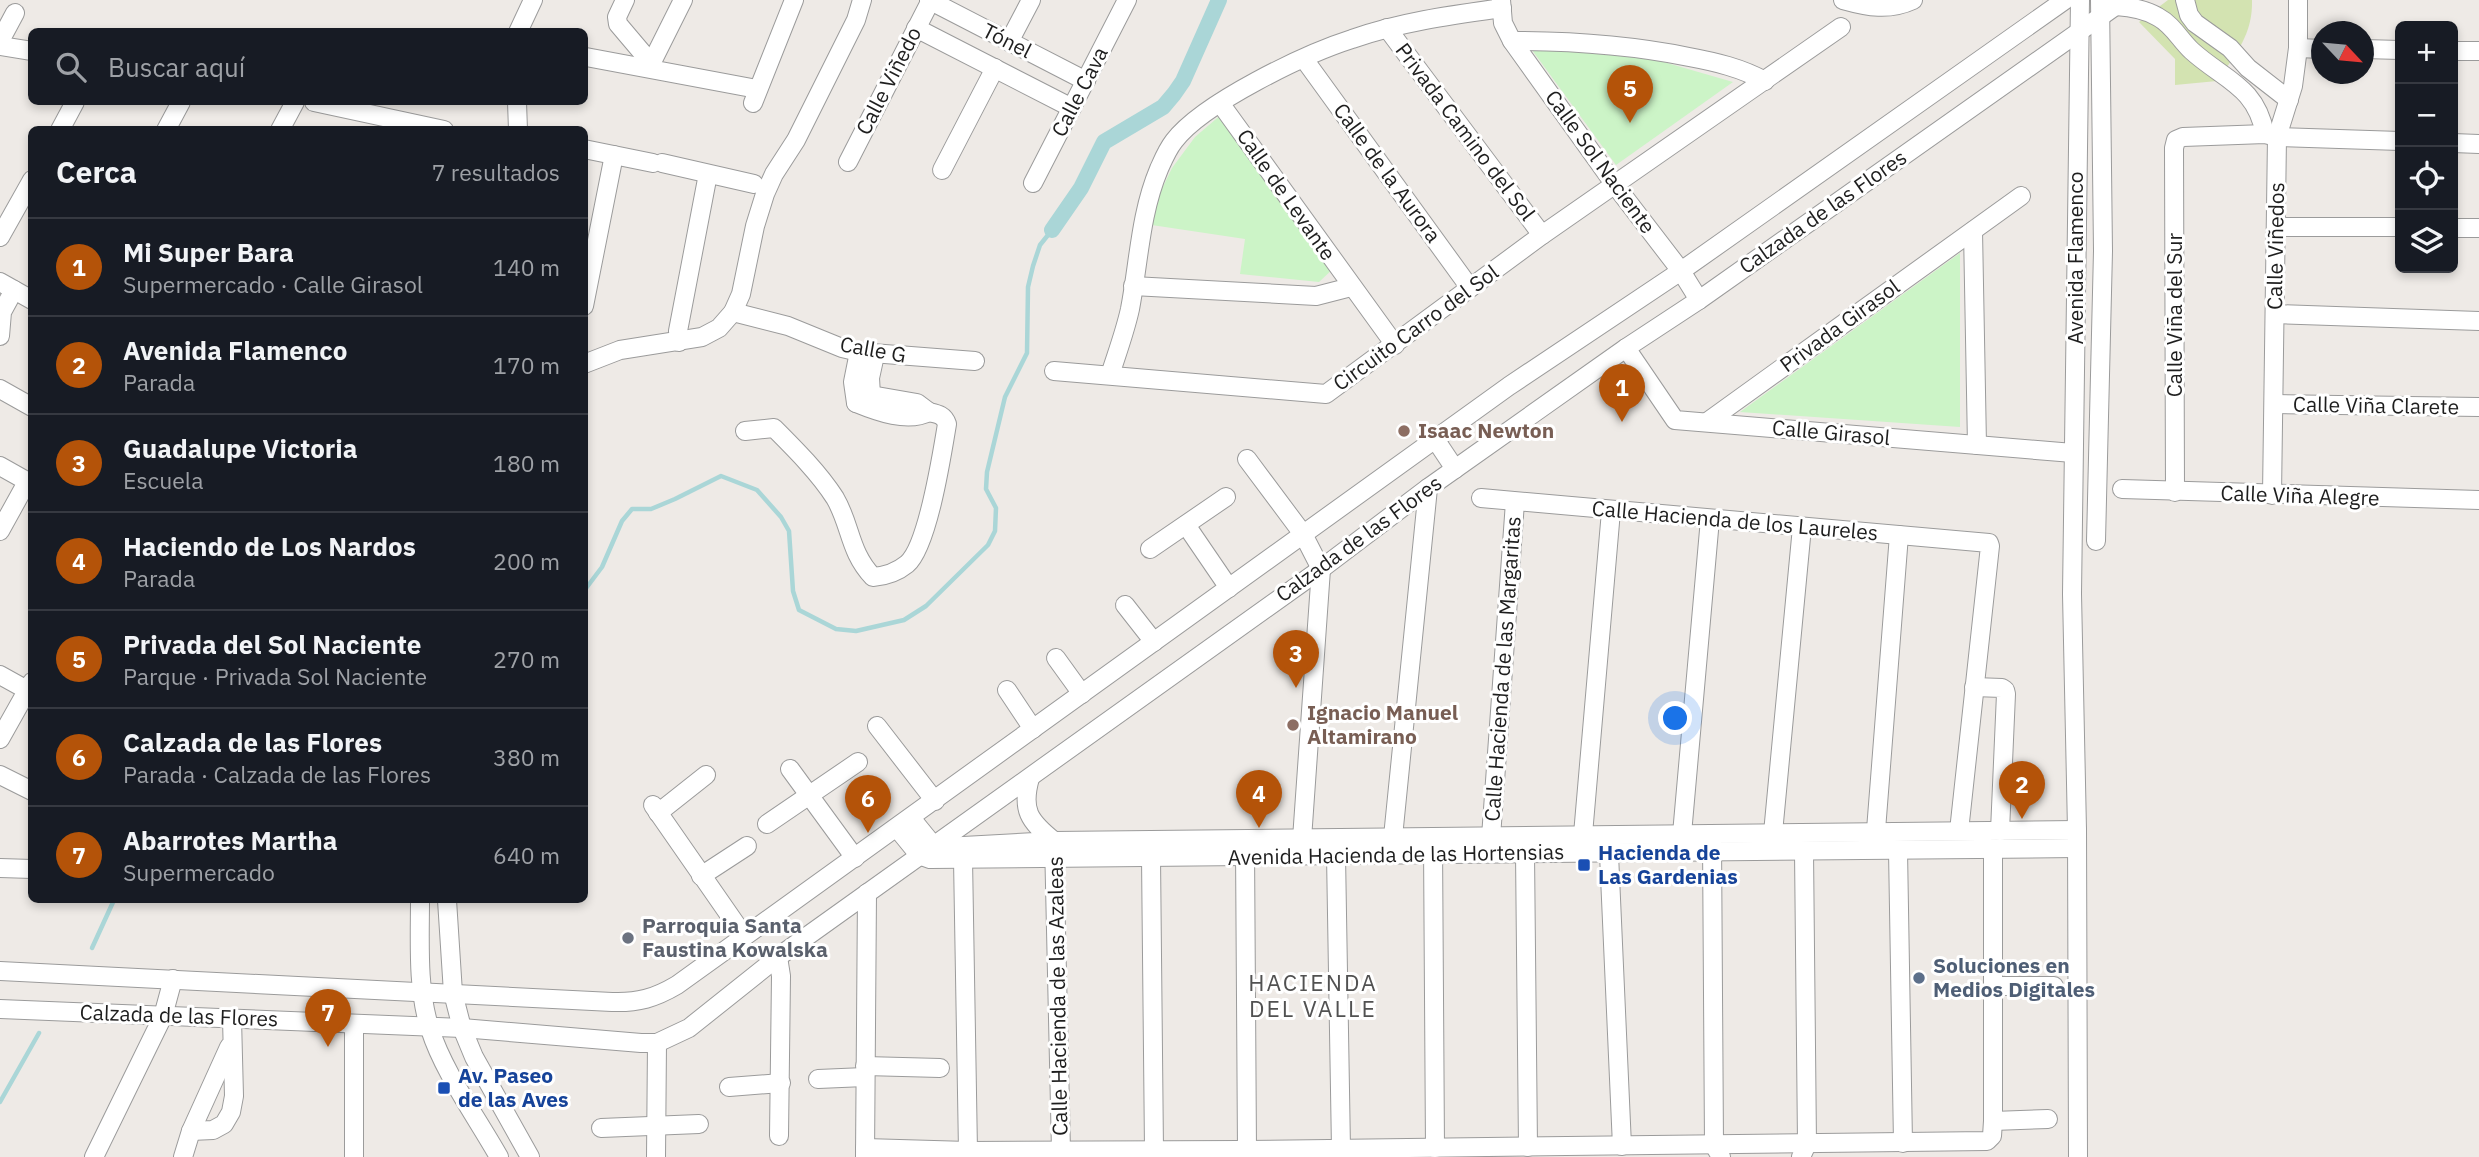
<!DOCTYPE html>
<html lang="es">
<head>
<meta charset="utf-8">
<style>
  :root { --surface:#171b24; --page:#242831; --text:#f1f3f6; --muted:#9ea1a6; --line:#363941; --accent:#b45309 }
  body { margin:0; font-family:"IBM Plex Sans",sans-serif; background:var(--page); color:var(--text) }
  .controls { position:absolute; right:21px; top:21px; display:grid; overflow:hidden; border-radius:10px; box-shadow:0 4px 10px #0003 }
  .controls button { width:63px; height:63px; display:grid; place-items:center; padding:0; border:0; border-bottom:2px solid var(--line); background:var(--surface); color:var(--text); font:35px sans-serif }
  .compass { position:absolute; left:2311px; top:21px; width:63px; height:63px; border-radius:50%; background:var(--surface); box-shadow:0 4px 10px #0003; rotate:116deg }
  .you { position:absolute; left:1676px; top:719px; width:24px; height:24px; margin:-18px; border:5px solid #fff; border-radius:50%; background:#1a73e8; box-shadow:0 0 0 10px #1a73e833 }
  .badge { display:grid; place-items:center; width:46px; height:46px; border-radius:50%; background:var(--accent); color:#fff; font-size:23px; font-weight:700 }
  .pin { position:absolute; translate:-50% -58px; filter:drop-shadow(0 2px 4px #0008) }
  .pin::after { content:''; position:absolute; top:37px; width:24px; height:21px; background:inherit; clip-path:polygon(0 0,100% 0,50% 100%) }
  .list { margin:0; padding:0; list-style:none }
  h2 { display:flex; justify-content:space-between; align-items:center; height:91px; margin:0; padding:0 28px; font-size:30px }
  h2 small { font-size:23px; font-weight:400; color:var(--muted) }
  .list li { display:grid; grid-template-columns:46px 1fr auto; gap:21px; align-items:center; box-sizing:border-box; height:98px; padding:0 28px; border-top:2px solid var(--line) }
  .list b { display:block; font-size:26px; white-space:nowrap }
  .list p { margin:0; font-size:23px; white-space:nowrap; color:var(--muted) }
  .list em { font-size:23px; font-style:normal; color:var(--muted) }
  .icon { flex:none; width:38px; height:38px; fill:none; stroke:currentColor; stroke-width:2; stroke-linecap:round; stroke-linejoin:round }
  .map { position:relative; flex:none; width:2479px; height:1157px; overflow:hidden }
  .search { position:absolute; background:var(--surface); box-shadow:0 4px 10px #0003; left:28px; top:28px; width:560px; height:77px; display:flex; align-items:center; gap:18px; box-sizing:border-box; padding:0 24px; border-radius:10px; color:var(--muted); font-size:26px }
  .panel { position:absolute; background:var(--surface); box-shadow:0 4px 10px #0003; left:28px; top:126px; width:560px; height:777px; border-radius:10px }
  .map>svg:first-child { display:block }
</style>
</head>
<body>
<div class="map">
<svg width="2479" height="1157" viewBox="0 0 2479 1157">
  <rect width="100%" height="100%" fill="#eeeae6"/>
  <path fill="#d3e3b1" d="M2168,0H2252C2253,34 2236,54 2217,81L2175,85V59L2139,22Z"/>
  <g fill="#ccf4c7">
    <path d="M1532,50L1636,54L1733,82L1616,165Z"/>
    <path d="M1223,113L1334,268L1319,282L1240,274L1245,239L1145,224L1172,168L1195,137Z"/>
    <path d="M1960,253V427L1740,412Z"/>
  </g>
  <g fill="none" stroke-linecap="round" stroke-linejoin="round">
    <g stroke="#aad6d7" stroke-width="4.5">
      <path d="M584,591L602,567L622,521L632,509H651L675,499L721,476L757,490L781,517L789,531L793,591L799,610L836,629L856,631L904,620L926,606L988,545L995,531L996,508L986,489L987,472L1005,397L1027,353L1028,287L1033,266L1040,245L1052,230"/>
      <path d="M92,948L114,900"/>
      <path d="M0,1102L39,1033"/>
    </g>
    <path stroke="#aad6d7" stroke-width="16" d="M1052,230L1081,188L1104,142L1163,107L1174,94L1183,81L1219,0"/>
    <g stroke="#9b9b9b" stroke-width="20">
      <g id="minor">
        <path d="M625,0L617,17L618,24L651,63"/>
        <path d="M929,0L1086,81"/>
        <path d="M1501,0L1503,23L1512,41L1615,185L1681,271L1699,300"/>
        <path d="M1843,0C1868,7 1889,11 1913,0"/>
        <path d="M2115,0L2116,6C2131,7 2145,9 2158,17C2173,25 2180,40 2192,51C2224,80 2256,86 2265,134"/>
        <path d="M2185,0L2189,15L2195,23L2230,48L2248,68L2289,100"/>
        <path d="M916,28L1072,108"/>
        <path d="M1387,28L1542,235"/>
        <path d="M518,32L533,0"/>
        <path d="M0,41L15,13"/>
        <path d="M1512,41C1572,41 1630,45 1689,57C1716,62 1741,68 1765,81"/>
        <path d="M1009,42L1031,0"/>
        <path d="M0,46L32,51"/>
        <path d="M2298,48L2322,49"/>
        <path d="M2364,49L2400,50"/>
        <path d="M2453,51H2479"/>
        <path d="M586,57L757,89"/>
        <path d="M1304,59L1470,288"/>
        <path d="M649,68L683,0"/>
        <path d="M314,102L444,130"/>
        <path d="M517,102L518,130"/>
        <path d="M753,103L794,0"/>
        <path d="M1220,103L1395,345"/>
        <path d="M60,130L75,102"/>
        <path d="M166,130L181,102"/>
        <path d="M280,130L295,102"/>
        <path d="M2453,143L2479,144"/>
        <path d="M584,149L653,163"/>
        <path d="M848,162L931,0"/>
        <path d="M662,163L754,184"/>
        <path d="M942,170L995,68"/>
        <path d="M1033,183L1127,0"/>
        <path d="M2276,227H2400"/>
        <path d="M2453,228H2479"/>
        <path d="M1973,231L1977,445"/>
        <path d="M0,237L32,180"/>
        <path d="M0,282L32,300"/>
        <path d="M1133,286L1316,296L1351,287"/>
        <path d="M584,306L614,155"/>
        <path d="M733,312L788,326L842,348L859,352L975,361"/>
        <path d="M2275,314L2479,321"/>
        <path d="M0,336L2,312L14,290"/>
        <path d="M679,342L678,331L708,174"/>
        <path d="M1626,348L1675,420L2073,453"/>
        <path d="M584,364L620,350L702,337L719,328L733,312L741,294L755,226L765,194L774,174L796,140L856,20L862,0"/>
        <path d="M1054,371L1326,394L1542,235L1841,27"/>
        <path d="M1110,375C1117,353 1125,332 1130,309C1139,262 1140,214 1159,169C1163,160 1167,150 1174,141C1203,103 1305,54 1352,39C1400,22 1452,15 1502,8"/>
        <path d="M0,389L32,407"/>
        <path d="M871,395L917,403L929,412C908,423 878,412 856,403Z"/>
        <path d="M871,395L870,378L875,355"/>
        <path d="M856,403L853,382L859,352"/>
        <path d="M2274,404L2479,407"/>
        <path d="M1707,422L2021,196"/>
        <path d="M745,431L774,428C795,449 819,473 835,498C851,525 849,552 873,577C886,576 896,573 907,564C928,546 942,454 947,424C944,415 938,414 929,412"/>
        <path d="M1435,439L1455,469"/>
        <path d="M1247,459L1303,534L1321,569L1302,839"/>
        <path d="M0,466L32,484"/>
        <path d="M2122,489L2479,500"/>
        <path d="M2175,492L2174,148L2176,140L2183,137L2265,134L2277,137L2400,141"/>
        <path d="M2272,495L2277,137L2293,86L2298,48V0"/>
        <path d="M1481,498L1989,543L1990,546L1959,831"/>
        <path d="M1186,525L1229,588"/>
        <path d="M0,531L27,482"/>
        <path d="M2096,541L2103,251L2100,0"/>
        <path d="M1150,549L1226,497"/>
        <path d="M1125,605L1154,642"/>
        <path d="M1056,658L1082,694"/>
        <path d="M0,675L27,690"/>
        <path d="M1974,687L2002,688L2005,690L2006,694L2000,831"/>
        <path d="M1007,690L1033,729"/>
        <path d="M877,726L935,801"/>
        <path d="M0,739L32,682"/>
        <path d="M790,769L855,858"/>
        <path d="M0,775L32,791"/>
        <path d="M1030,778C1021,810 1029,821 1054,841L1061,1151"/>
        <path d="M653,805L744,936"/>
        <path d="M658,813L706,775"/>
        <path d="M911,818L933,845L945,847L1054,841L2077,830"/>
        <path d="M767,824L858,762"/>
        <path d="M897,828L919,855L930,859L2076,848"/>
        <path d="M1773,833L1802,527"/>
        <path d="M1682,834L1710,519"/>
        <path d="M1393,837L1428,488"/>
        <path d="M1491,837L1515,502"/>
        <path d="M1712,840L1714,1145L1721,1157"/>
        <path d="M1875,843L1899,535"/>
        <path d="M1433,844L1435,1148"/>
        <path d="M1582,846L1611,511"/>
        <path d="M1245,847L1247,1150"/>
        <path d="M1898,850L1903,1143"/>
        <path d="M1525,853L1528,1147"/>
        <path d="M1609,854L1622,1146"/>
        <path d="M1336,855L1341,1149"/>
        <path d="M1151,857L1154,1150"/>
        <path d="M963,859L968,1151"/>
        <path d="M0,868L32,869"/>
        <path d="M701,876L747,846"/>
        <path d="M420,900C420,940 417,990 430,1029C443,1071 477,1118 499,1157"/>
        <path d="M447,900L453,993L462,1028L474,1057L530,1157"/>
        <path d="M778,957L781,976L779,1136"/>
        <path d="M0,971L612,1002C638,1003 655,998 677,985L1509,386L1681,271L2065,0"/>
        <path d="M1993,986H2054"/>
        <path d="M0,1009L462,1028L641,1043H657L689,1028L778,957L1321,569L1428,488L1626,348L1699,300L2124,0"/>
        <path d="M865,1066L940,1068"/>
        <path d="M818,1079L865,1077"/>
        <path d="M729,1087L781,1083"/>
        <path d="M1993,1121L2048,1119"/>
        <path d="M601,1128L699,1124"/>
        <path d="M191,1131L213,1130L224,1124L231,1112L234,1096L232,1019"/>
        <path d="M865,1148L968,1151L1243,1150L1987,1141L1992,1136L1993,1121V849"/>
        <path d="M94,1157L163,1016L173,979"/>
        <path d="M183,1157L191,1131L229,1047"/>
        <path d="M354,1157V1024"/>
        <path d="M656,1157L657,1043"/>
        <path d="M865,1157L867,893"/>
        <path d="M1801,1157L1807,1144L1804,851"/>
        <path d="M2078,1157L2077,830L2072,594L2080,0"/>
      </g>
    </g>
    <use href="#minor" stroke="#fff" stroke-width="18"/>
  </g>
  <g fill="#8d6e63" stroke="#fff" stroke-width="2.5">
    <circle cx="1404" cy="431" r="7"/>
    <circle cx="1293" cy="725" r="7"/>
  </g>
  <g fill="#1a4fb4" stroke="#fff" stroke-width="2.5">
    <rect x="1577" y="858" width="14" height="14" rx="3.5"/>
    <rect x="437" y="1081" width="14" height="14" rx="3.5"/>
  </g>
  <circle fill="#6b7280" stroke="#fff" stroke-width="2.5" cx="628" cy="938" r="7"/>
  <circle fill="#5c6f8a" stroke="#fff" stroke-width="2.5" cx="1919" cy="978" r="7"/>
  <g text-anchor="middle" stroke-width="6" stroke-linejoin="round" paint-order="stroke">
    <g font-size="21" fill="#1e1e1e" stroke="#fff">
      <text transform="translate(1007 41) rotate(27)" y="7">Tónel</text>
      <text transform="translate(889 81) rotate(-63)" y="7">Calle Viñedo</text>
      <text transform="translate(1080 92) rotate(-63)" y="7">Calle Cava</text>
      <text transform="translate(1465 132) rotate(53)" y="7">Privada Camino del Sol</text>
      <text transform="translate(1600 162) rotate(54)" y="7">Calle Sol Naciente</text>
      <text transform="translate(1387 173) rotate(54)" y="7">Calle de la Aurora</text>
      <text transform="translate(1286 195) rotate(55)" y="7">Calle de Levante</text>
      <text transform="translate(1823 212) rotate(-35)" y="7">Calzada de las Flores</text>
      <text transform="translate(2276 246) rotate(-89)" y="7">Calle Viñedos</text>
      <text transform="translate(2076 258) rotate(-90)" y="7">Avenida Flamenco</text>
      <text transform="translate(2175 315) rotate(-90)" y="7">Calle Viña del Sur</text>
      <text transform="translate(1840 326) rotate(-36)" y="7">Privada Girasol</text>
      <text transform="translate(1416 328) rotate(-36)" y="7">Circuito Carro del Sol</text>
      <text transform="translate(873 350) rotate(10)" y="7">Calle G</text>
      <text transform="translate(2376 406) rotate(1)" y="7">Calle Viña Clarete</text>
      <text transform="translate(1831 433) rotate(5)" y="7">Calle Girasol</text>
      <text transform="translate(2300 496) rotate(2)" y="7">Calle Viña Alegre</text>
      <text transform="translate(1735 521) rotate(5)" y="7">Calle Hacienda de los Laureles</text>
      <text transform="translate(1359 539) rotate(-36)" y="7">Calzada de las Flores</text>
      <text transform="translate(1503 669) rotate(-86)" y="7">Calle Hacienda de las Margaritas</text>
      <text transform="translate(1396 855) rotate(-1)" y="7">Avenida Hacienda de las Hortensias</text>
      <text transform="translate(1058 996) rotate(-91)" y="7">Calle Hacienda de las Azaleas</text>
      <text transform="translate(179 1016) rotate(2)" y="7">Calzada de las Flores</text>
    </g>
    <g font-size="21" font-weight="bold" fill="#785e54" stroke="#fff" text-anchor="start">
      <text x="1418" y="438">Isaac Newton</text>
      <text x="1307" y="720">Ignacio Manuel<tspan x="1307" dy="24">Altamirano</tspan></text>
    </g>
    <g font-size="21" font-weight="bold" fill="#164399" stroke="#fff" text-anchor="start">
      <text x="1598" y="860">Hacienda de<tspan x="1598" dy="24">Las Gardenias</tspan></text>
      <text x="458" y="1083">Av. Paseo<tspan x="458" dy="24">de las Aves</tspan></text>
    </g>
    <g font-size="21" font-weight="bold" fill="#5b616d" stroke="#fff" text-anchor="start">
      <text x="642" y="933">Parroquia Santa<tspan x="642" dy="24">Faustina Kowalska</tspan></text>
    </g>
    <g font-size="21" font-weight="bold" fill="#4e5e75" stroke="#fff" text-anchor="start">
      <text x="1933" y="973">Soluciones en<tspan x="1933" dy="24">Medios Digitales</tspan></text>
    </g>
    <g font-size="23" letter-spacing="2" fill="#515151" stroke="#fff">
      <text x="1313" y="991">HACIENDA<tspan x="1313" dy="26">DEL VALLE</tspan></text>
    </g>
  </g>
</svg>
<div class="controls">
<button>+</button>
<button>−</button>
<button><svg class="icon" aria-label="locate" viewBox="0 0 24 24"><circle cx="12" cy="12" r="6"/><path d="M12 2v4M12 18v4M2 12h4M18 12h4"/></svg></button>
<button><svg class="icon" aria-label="layers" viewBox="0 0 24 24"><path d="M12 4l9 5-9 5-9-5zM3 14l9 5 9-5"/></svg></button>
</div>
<svg class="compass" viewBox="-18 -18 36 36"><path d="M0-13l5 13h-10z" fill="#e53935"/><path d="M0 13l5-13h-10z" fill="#9ea1a6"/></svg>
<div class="you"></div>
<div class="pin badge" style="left:1622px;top:422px">1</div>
<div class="pin badge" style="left:2022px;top:819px">2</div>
<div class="pin badge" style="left:1296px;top:688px">3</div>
<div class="pin badge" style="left:1259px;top:828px">4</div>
<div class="pin badge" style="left:1630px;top:123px">5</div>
<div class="pin badge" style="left:868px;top:833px">6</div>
<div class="pin badge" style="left:328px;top:1047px">7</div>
<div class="search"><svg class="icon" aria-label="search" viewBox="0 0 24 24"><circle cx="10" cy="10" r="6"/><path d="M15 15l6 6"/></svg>Buscar aquí</div>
<section class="panel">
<h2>Cerca<small>7 resultados</small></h2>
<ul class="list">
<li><span class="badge">1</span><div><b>Mi Super Bara</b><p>Supermercado · Calle Girasol</p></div><em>140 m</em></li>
<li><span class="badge">2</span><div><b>Avenida Flamenco</b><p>Parada</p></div><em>170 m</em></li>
<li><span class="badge">3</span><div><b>Guadalupe Victoria</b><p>Escuela</p></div><em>180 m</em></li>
<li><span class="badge">4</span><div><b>Haciendo de Los Nardos</b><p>Parada</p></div><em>200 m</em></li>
<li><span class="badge">5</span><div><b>Privada del Sol Naciente</b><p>Parque · Privada Sol Naciente</p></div><em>270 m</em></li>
<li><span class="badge">6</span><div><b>Calzada de las Flores</b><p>Parada · Calzada de las Flores</p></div><em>380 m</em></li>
<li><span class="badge">7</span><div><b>Abarrotes Martha</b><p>Supermercado</p></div><em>640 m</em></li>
</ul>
</section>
</div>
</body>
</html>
